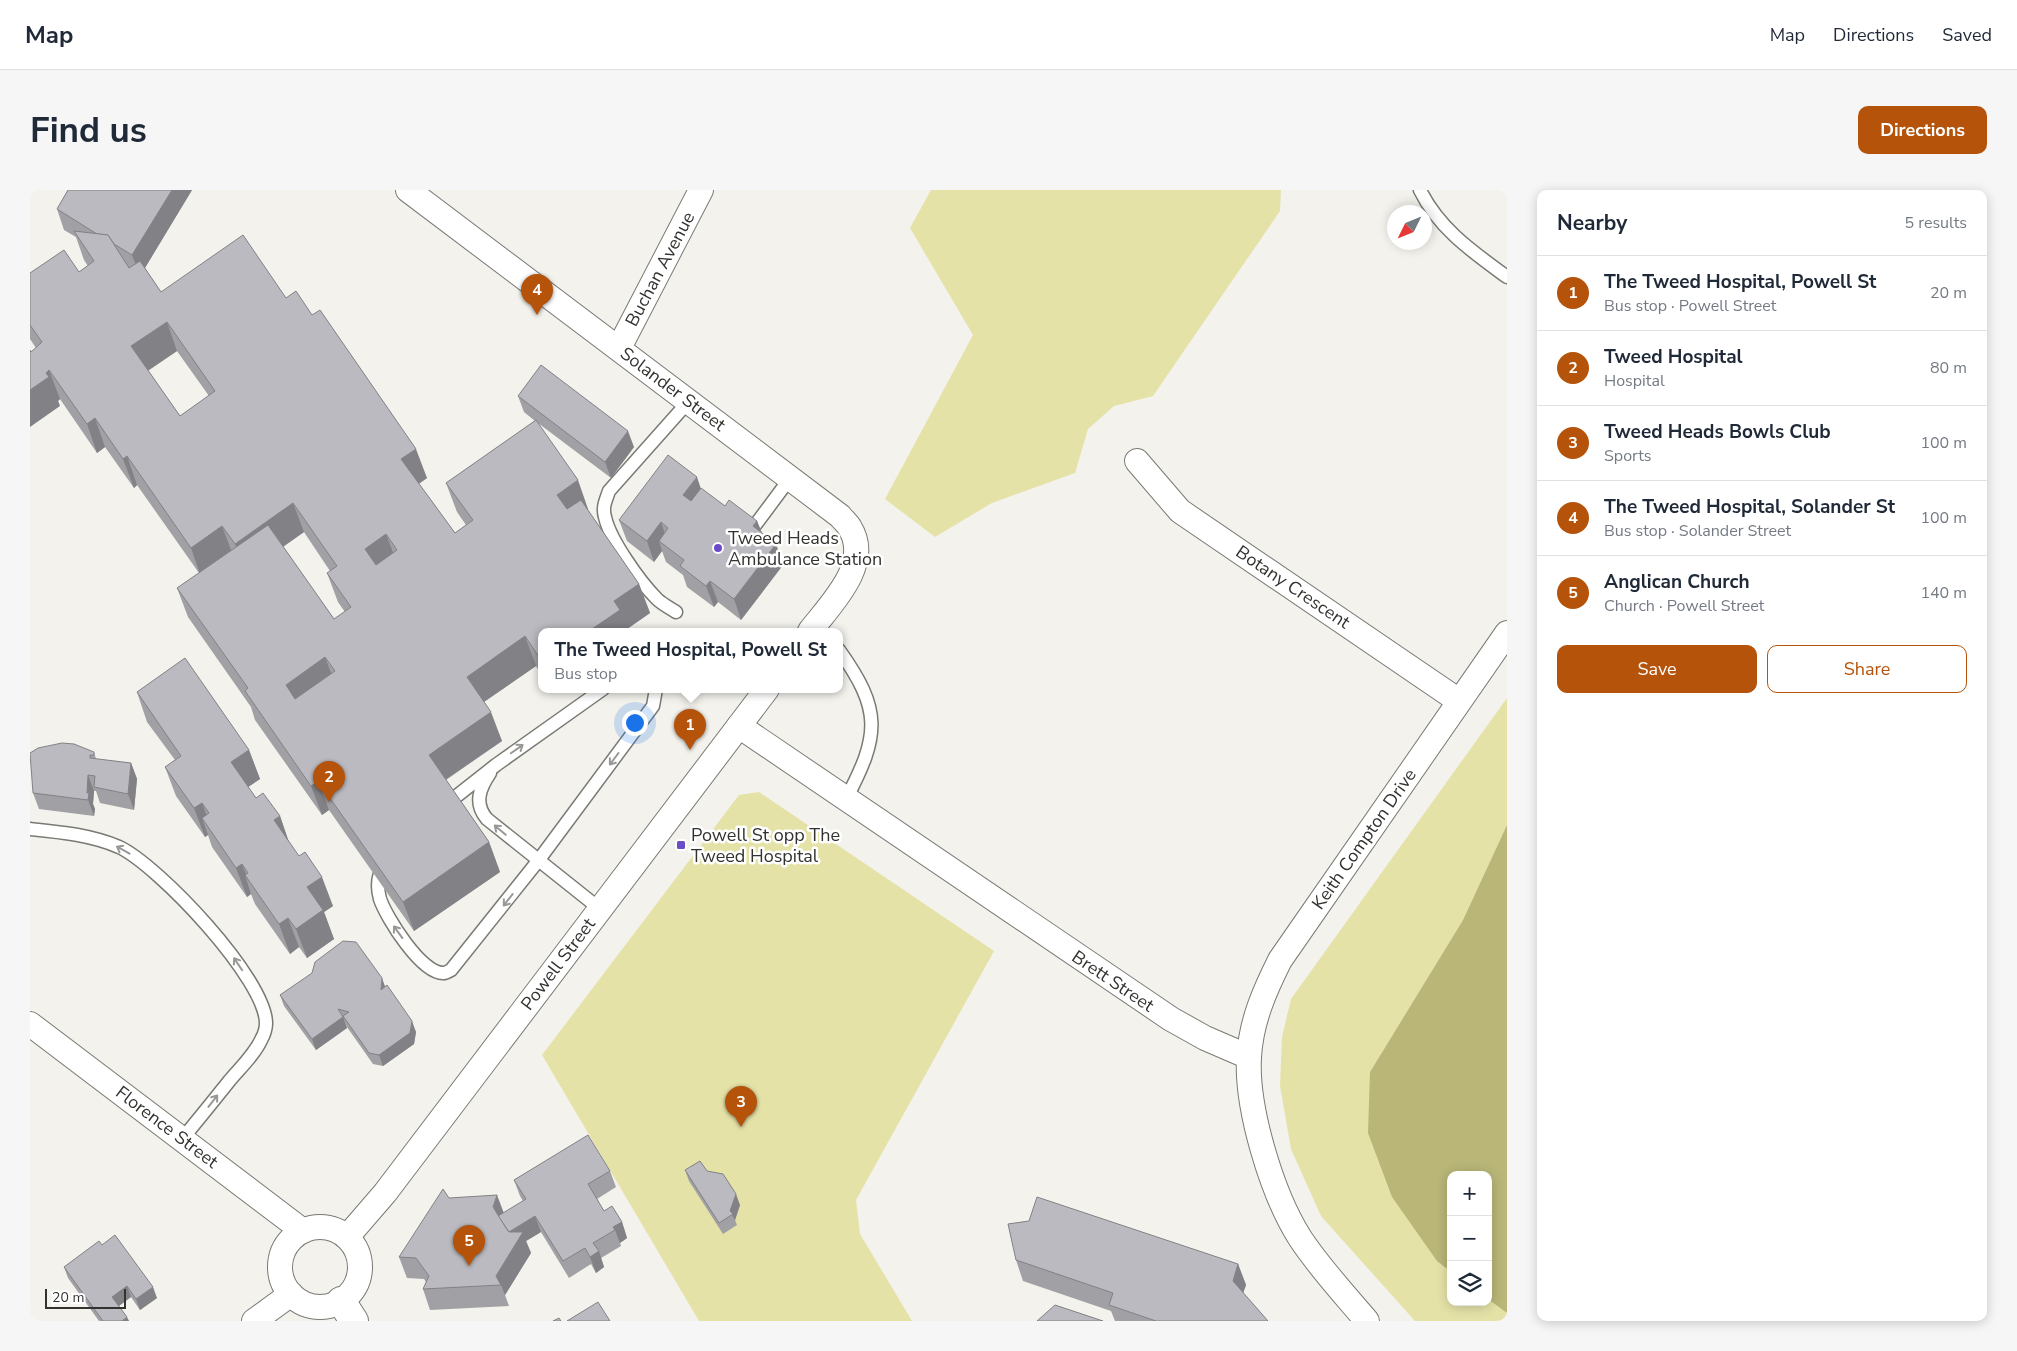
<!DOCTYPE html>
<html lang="en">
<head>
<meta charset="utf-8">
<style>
  :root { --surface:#fff; --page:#f6f6f7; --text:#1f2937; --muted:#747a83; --line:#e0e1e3; --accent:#b45309 }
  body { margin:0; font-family:"Nunito Sans",sans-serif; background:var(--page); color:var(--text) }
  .controls { position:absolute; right:15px; bottom:15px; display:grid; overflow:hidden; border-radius:10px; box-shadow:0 2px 12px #0003 }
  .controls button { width:45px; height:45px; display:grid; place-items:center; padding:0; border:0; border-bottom:1px solid var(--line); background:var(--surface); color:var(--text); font:25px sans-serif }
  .compass { position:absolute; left:1357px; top:15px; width:45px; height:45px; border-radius:50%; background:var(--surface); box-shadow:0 2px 12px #0003; rotate:227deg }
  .scale { position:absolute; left:15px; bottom:12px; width:81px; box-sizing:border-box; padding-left:5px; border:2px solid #32322f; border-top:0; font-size:14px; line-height:18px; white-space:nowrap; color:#32322f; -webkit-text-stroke:4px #fff; paint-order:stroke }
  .you { position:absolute; left:604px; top:532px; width:18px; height:18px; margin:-12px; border:4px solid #fff; border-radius:50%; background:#1a73e8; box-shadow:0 0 0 8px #1a73e833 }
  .badge { display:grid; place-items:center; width:32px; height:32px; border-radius:50%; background:var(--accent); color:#fff; font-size:16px; font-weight:700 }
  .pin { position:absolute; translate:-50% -41px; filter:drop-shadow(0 1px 2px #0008) }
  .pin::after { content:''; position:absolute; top:26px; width:18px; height:15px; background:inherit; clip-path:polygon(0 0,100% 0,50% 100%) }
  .popup { position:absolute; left:508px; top:438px; width:305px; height:65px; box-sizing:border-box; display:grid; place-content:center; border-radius:10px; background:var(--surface); filter:drop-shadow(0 1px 4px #0005); font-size:16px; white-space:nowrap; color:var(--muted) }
  .popup b { font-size:19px; color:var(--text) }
  .popup::after { content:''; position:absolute; left:50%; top:100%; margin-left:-10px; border:10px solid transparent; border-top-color:var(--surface) }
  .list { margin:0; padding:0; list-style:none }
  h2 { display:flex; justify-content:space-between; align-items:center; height:65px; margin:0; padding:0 20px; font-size:21px }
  h2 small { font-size:16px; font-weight:400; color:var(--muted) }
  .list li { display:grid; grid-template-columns:32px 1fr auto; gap:15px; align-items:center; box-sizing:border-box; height:75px; padding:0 20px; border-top:1px solid var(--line) }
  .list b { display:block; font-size:19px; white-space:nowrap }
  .list p { margin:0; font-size:16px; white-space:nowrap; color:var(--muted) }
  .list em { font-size:16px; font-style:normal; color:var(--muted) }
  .actions { display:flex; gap:10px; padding:15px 20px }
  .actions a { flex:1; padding:11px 0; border:1px solid var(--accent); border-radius:10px; text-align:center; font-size:18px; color:var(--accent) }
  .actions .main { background:var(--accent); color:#fff }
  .icon { flex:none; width:28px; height:28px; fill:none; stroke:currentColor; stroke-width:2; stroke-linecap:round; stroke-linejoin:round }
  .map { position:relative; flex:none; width:1477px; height:1131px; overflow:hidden; border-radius:10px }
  header { display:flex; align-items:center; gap:30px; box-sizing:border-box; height:70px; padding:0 25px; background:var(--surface); border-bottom:1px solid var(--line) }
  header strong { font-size:24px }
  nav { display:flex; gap:28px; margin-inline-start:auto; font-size:18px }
  .intro { display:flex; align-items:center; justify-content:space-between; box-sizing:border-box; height:120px; padding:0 30px }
  h1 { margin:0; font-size:35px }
  .button { padding:12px 22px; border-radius:10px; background:var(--accent); color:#fff; font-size:18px; font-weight:700 }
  main { display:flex; gap:30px; padding:0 30px }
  aside { flex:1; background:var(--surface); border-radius:10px; box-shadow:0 2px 12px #0003 }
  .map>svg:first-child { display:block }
</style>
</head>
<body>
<header>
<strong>Map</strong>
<nav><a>Map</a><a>Directions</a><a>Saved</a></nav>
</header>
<div class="intro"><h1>Find us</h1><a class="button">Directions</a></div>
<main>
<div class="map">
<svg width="1477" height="1131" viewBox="0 0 1477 1131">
  <rect width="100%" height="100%" fill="#f3f2ec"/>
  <g fill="#e5e2a8">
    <path d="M901,0H1251L1250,21L1123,206L1084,216L1058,239L1045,283L962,313L905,347L855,309L943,145L880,38Z"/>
    <path d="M1477,508V635L1433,730L1340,882L1421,1082V1112H1458V1109L1477,1122V1131H1385L1291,1026L1261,959L1250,896L1252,847L1261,809Z"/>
    <path d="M729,602L964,761L826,1010L830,1044L882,1131H669L512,865L709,605Z"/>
  </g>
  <path fill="#b9b678" d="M1477,635V1123L1458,1109V985H1421V1082L1407,1071L1362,1007L1338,943L1340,882L1433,730Z"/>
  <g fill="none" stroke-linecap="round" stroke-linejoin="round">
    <g stroke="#7a7a74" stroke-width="15">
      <g id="lane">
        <path d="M1390,0C1409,39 1443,62 1477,87"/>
        <path d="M726,334L761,287"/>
        <path d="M646,422C640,418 632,414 627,409C610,392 580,350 575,327C572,317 576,310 579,301L659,211"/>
        <path d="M809,460C852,520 850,545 816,609"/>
        <path d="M460,583C449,599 444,614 457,629L570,719"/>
        <path d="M414,616L466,575L573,499"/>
        <path d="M0,639C30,642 61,645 89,657C128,675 237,790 236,834C236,838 234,845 232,848C225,864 211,877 200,890C184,910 168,930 152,949"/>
        <path d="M354,676C347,686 347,698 350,709C356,727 392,785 414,783C416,783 419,781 421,780L508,671L623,516L626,499"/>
      </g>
    </g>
    <g stroke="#7a7a74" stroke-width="26">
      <g id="street">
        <path d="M378,0L810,326C813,330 818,334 820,338C842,374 801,414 780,441"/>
        <path d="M589,158L671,0"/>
        <path d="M1107,271L1150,321L1429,511"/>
        <path d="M709,536L1141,829L1175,848L1219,867"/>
        <path d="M0,834L273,1041"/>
        <circle cx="290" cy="1077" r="40"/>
        <path d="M317,1047L355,1003L737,499"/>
        <path d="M224,1131L261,1104"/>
        <path d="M1337,1131C1314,1104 1289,1077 1270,1048C1242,1004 1216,918 1219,867C1221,831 1235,800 1250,770L1477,443"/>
      </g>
    </g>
    <g stroke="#7a7a74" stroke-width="30">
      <path id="secondary" d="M311,1111L324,1131"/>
    </g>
    <use href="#lane" stroke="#fff" stroke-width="12"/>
    <use href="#street" stroke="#fff" stroke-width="24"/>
    <use href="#secondary" stroke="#fff" stroke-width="28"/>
  </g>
  <g fill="#a0a0a5" fill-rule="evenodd">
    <path d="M38,0H162L115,78L131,102L256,108L397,288L389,294L425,343L436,335L427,322L416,293L505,231L494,222L488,206L604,257L581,288L508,233L558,319V320L609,394L620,423L597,439L598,441H511V484L506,476L454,512L472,551L416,590L459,652L470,682L384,741L299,620L292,625L225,530L221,517L158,427L147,398L169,383L107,295L104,298L75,257L67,263L30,209L28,211L30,216L1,162L6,158L0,149V83L49,82L58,76L54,70L46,47L34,40L27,19ZM147,161L179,206L150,226L118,181ZM274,342L300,381L297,383L308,412L315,422L304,429L253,357Z"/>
    <path d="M671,299L695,316L727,331L732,343L746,354L753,375L711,430L688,412L684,417L657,397L653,385L636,372L632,361L624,372L597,351L589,330Z"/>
    <path d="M107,502L219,560L230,589L218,597L226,608L250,626L259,653L303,716L294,722L304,749L277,768L269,757L260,764L225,714L221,704L217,707L182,657L178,645L175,647L146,606L135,577L145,570L117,532Z"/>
    <path d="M64,562L66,569L101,573L107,589L104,620L70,613L66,601H64L63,614L65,619L64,626L9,619L3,603Z"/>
    <path d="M355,797L386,842L384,854L353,876L343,874L317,837L315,831L317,838L286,860L254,816L250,805Z"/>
    <path d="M655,980L677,981L710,1015L705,1030L707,1035L693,1044L659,991Z"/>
    <path d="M580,981L586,997L567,1009L574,1021L592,1032L597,1048L590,1053L591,1056L571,1068L574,1077L566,1083L561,1074L539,1088L511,1042L496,1051L501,1063L475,1105L479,1116L400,1120L393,1099L396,1092L394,1089L377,1088L369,1067L419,1008L474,1023L493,1011L490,1006L484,990Z"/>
    <path d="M72,1055L127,1108L110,1120L101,1107L89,1116L99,1131H69L38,1088L34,1077Z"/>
    <path d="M986,1070L1208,1074L1216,1095L1213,1103L1238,1131H1085L1081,1121L993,1091Z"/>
  </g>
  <g fill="#828286">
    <path d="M142,0H162L110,86L102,65Z"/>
    <path d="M137,132L147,161L111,185L101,156Z"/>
    <path d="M19,180L30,209L28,211L30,216L0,237V200L16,183Z"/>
    <path d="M65,228L75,257L67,263L57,234Z"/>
    <path d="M598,241L604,257L581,288L575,272Z"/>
    <path d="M386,259L397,288L382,298L371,269Z"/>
    <path d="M97,266L107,295L104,298L93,269Z"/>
    <path d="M667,287L674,308L660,326L653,305Z"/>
    <path d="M548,290L558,319L538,334L527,305Z"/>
    <path d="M263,313L274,342L215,383L205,354Z"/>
    <path d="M727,331L735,351L723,336Z"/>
    <path d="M631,332L638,353L629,351L632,361L624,372L617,351Z"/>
    <path d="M192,336L203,365L171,387L161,358Z"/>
    <path d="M356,344L367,373L345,388L335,359Z"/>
    <path d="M746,354L753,375L711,430L704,409Z"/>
    <path d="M680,391L688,412L684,417L676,396Z"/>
    <path d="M609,394L620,423L597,439L598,441H559L584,411Z"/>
    <path d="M495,446L506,476L448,516L437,487Z"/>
    <path d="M295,467L306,496L266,524L256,495Z"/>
    <path d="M523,499H529L524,502Z"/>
    <path d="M461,522L472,551L409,594L399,565Z"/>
    <path d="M219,560L230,589L212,601L201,572Z"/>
    <path d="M101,573L107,589L104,620L98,604Z"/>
    <path d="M58,585L64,601L63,614L65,619L64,626L58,610L57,603Z"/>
    <path d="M288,591L299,620L292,625L281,596Z"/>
    <path d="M172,613L183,642L172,628L178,645L175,647L164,618Z"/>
    <path d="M250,626L260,655L244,630Z"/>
    <path d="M459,652L470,682L384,741L373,712Z"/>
    <path d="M212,674L218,689L215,685L221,704L217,707L206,678Z"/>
    <path d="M292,687L303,716L294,722L304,749L277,768L266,739L277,697Z"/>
    <path d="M258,728L269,757L260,764L249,734Z"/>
    <path d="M352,788L356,799L351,800Z"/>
    <path d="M313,827L317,838L286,860L282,849Z"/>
    <path d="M382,831L386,842L384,854L353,876L349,865Z"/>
    <path d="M706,1004L710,1015L705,1030L700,1021Z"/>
    <path d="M467,1005L475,1026L472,1033L463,1017Z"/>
    <path d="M505,1026L511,1042L496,1051L501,1063L475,1105L471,1095L466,1086L478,1043Z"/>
    <path d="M592,1032L597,1048L590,1053L585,1040L583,1037Z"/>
    <path d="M569,1061L574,1077L566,1083L560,1067Z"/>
    <path d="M1208,1074L1216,1095L1210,1112L1203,1091Z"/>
    <path d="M97,1096L101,1107L86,1118L82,1107Z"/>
    <path d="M123,1097L127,1108L110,1120L106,1109Z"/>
    <path d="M97,1127L99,1131H92Z"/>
  </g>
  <g fill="#babac0" stroke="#828286" fill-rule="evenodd">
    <path d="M38,0H142L102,65L84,54L78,45L67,44L27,19Z"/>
    <path d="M44,41L78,45L99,78L110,71L131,102L213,45L256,108L266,101L282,125L290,120L386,259L371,269L425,343L443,330L416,293L506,230L548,290L527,305L537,319L551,310L609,394L584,411L590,420L559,441H511V470L495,446L437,487L461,522L399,565L459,652L373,712L288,591L281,596L215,501L218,498L147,398L238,335L304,429L321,417L297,383L307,376L263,313L205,354L192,336L161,358L97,266L93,269L65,228L57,234L19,180L16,183L19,187L0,200V160L1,162L12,152L0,135V83L34,60L49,82L64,71ZM137,132L185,201L150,226L101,156ZM356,344L367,360L346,375L335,359ZM295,467L305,481L265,509L256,495Z"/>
    <path d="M511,175L598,241L575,272L488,206Z"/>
    <path d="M638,265L667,287L653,305L661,311L671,298L695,316L699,310L727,331L723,336L746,354L704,409L680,391L676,396L650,376L654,370L629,351L638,338L631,332L617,351L589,330Z"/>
    <path d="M155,468L219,560L201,572L226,608L233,603L250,626L244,630L269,666L275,662L292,687L277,697L293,720L266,739L258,728L249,734L215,685L218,683L212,674L206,678L172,628L179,623L172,613L164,618L135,577L151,566L107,502Z"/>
    <path d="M32,553L44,554L64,562V565H60V568L101,573L98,604L64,597L65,586L58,585L57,603H59L58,610L3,603L0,563L8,558Z"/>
    <path d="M313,751L326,752L352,788L351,800L357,795L382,831L380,843L349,865L339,863L313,826L319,822L308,819L313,827L282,849L250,805L282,783L285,772Z"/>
    <path d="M558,945L580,981L558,994L574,1021L582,1016L592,1032L583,1037L585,1040L563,1053L569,1061L560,1067L555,1058L533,1071L505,1026L479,1042L468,1026L496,1009L484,990Z"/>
    <path d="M670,971L677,981L693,984L706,1004L700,1021L703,1024L689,1033L655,980Z"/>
    <path d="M413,999L419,1008L467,1005L463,1017L476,1038L479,1042H493L466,1086L471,1095L393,1099L399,1086L386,1068L369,1067Z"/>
    <path d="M1007,1007L1208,1074L1203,1091L1238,1131H1126L1079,1115L1083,1103L986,1070L978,1034L999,1031Z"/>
    <path d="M85,1045L123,1097L106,1109L97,1096L82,1107L97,1127L92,1131H73L34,1077L69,1051L72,1055Z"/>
    <path d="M568,1112L580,1131H537Z"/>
    <path d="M1025,1115L1073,1131H1007Z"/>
    <path d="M529,1128L531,1131H523Z"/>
  </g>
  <defs><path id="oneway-shaft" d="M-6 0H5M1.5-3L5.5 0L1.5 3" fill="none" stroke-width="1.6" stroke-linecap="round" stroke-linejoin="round" transform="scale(1.25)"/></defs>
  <g stroke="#989897">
    <use href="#oneway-shaft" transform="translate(487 559) rotate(-35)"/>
    <use href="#oneway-shaft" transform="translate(584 569) rotate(127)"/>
    <use href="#oneway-shaft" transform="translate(470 640) rotate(-140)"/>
    <use href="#oneway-shaft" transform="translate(93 660) rotate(-151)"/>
    <use href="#oneway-shaft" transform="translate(478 710) rotate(128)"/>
    <use href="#oneway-shaft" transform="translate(368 742) rotate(-126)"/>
    <use href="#oneway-shaft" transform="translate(208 774) rotate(-124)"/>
    <use href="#oneway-shaft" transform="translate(183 911) rotate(-52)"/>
  </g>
  <g fill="#6a4dc6" stroke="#fff" stroke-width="2">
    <circle cx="688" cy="358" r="5"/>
    <rect x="646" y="650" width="10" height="10" rx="2.5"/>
  </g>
  <g text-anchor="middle" stroke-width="5" stroke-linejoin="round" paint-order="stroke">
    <g font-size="18" fill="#32322f" stroke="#fff">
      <text transform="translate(630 79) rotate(-62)" y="6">Buchan Avenue</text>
      <text transform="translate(643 199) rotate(37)" y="6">Solander Street</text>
      <text transform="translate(1263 397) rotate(34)" y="6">Botany Crescent</text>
      <text transform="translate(1334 649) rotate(-55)" y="6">Keith Compton Drive</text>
      <text transform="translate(528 774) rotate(-53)" y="6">Powell Street</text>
      <text transform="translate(1083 791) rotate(34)" y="6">Brett Street</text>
      <text transform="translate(137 937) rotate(37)" y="6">Florence Street</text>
    </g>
    <g font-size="18" fill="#32322f" stroke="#fff" text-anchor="start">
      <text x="698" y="354">Tweed Heads<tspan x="698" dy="21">Ambulance Station</tspan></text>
      <text x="661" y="651">Powell St opp The<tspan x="661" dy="21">Tweed Hospital</tspan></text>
    </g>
  </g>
</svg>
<div class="controls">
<button>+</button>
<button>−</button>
<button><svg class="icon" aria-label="layers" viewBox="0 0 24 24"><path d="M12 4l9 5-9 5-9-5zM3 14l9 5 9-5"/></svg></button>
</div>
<svg class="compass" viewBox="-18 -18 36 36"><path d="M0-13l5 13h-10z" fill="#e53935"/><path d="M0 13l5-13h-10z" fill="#747a83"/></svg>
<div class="scale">20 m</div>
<div class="you"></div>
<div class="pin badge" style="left:660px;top:560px">1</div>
<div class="popup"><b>The Tweed Hospital, Powell St</b>Bus stop</div>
<div class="pin badge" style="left:299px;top:612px">2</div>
<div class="pin badge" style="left:711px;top:937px">3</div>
<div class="pin badge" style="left:507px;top:125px">4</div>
<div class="pin badge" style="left:439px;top:1076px">5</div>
</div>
<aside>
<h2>Nearby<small>5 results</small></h2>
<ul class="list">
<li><span class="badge">1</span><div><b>The Tweed Hospital, Powell St</b><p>Bus stop · Powell Street</p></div><em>20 m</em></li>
<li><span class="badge">2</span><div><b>Tweed Hospital</b><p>Hospital</p></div><em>80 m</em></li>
<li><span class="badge">3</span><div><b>Tweed Heads Bowls Club</b><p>Sports</p></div><em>100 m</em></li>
<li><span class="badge">4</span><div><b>The Tweed Hospital, Solander St</b><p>Bus stop · Solander Street</p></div><em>100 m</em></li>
<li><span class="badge">5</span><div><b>Anglican Church</b><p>Church · Powell Street</p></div><em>140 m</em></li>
</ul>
<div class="actions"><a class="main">Save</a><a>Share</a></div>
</aside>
</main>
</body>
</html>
